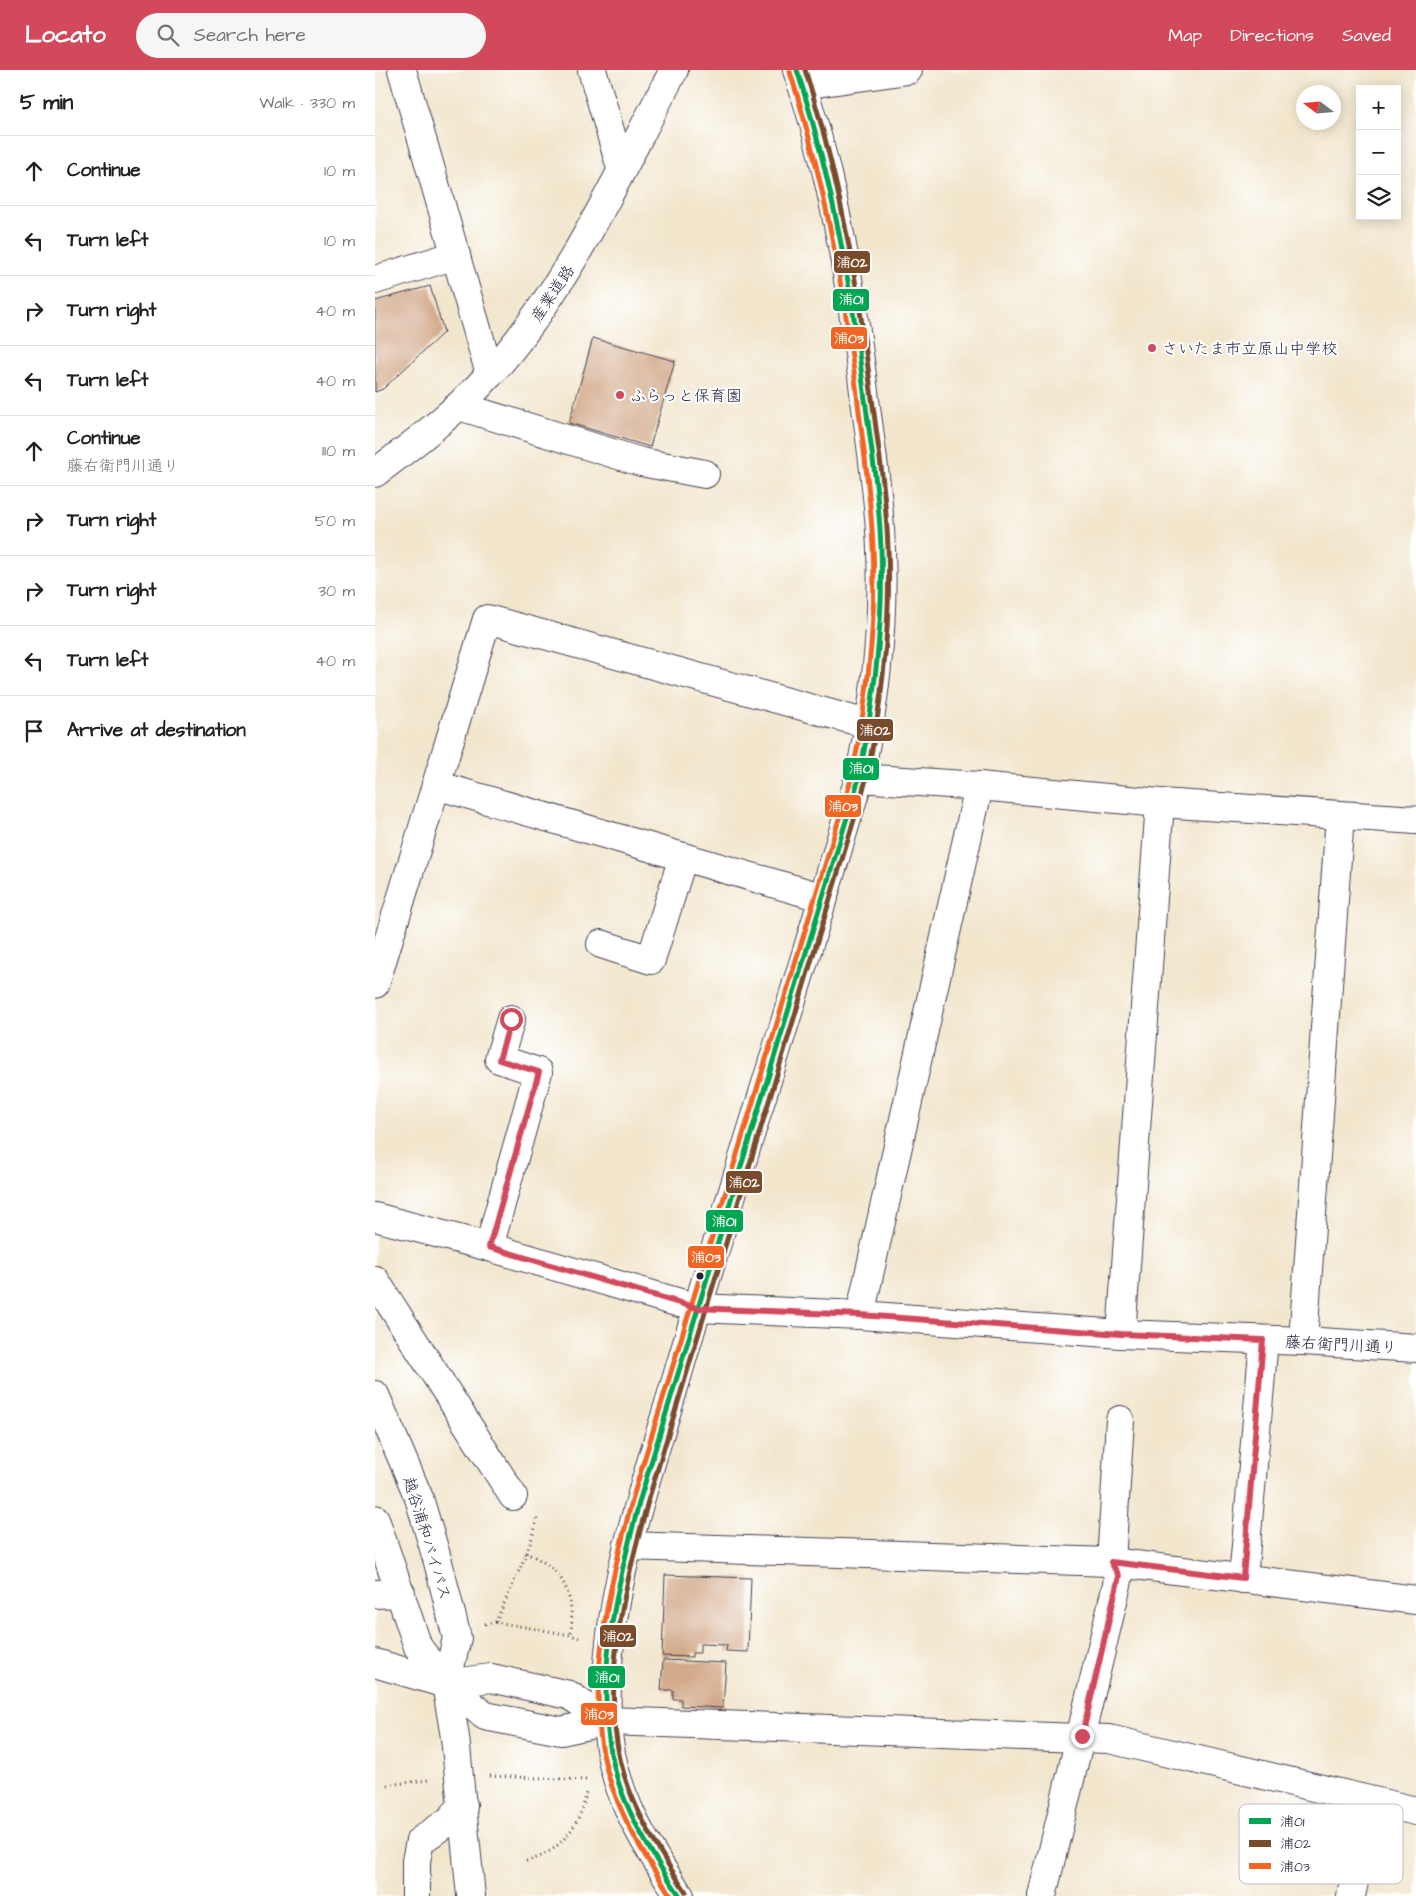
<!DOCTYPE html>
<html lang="en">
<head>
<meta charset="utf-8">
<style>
  :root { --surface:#fff; --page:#f6f6f6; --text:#202124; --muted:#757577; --line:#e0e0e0; --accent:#d1495b }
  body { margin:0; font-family:"Architects Daughter","Klee One",sans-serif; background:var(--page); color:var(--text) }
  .controls { position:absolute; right:15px; top:15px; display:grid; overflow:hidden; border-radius:0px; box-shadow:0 2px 12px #0003 }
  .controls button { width:45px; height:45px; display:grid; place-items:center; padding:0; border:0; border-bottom:1px solid var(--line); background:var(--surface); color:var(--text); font:25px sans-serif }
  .compass { position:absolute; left:921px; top:15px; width:45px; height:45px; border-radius:50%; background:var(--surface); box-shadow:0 2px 12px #0003; rotate:286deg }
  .stop { position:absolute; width:15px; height:15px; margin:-11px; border:4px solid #d1495b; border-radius:50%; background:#fff }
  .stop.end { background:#d1495b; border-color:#fff; box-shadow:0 1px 5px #0008 }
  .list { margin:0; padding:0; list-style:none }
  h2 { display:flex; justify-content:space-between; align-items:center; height:65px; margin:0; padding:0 20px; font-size:21px }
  h2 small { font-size:16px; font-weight:400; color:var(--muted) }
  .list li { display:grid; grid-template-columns:32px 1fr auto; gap:15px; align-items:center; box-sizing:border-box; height:70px; padding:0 20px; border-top:1px solid var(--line) }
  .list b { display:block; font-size:19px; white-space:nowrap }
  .list p { margin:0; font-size:16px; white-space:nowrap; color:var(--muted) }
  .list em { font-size:16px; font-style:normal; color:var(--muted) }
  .icon { flex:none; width:28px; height:28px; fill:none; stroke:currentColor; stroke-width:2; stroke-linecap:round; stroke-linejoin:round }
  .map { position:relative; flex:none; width:1041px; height:1826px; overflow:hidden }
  header { display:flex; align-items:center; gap:30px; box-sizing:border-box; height:70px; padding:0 25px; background:var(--accent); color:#fff }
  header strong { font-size:24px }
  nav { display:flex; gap:28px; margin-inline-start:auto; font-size:18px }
  .search { width:350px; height:45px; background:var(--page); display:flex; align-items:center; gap:12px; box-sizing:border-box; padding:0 18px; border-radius:28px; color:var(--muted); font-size:19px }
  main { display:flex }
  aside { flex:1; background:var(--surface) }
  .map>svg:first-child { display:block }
</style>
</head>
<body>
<header>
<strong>Locato</strong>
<div class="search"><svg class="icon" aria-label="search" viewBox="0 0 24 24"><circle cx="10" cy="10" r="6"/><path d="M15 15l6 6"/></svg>Search here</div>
<nav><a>Map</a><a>Directions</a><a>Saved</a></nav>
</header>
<main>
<aside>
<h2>5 min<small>Walk · 330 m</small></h2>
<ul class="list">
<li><svg class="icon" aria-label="ahead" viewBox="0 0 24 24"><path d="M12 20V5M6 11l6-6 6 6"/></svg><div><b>Continue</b></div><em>10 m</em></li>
<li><svg class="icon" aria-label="left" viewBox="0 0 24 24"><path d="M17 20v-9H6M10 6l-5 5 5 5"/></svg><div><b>Turn left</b></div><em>10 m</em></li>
<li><svg class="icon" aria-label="right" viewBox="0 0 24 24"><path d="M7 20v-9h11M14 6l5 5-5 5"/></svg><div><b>Turn right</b></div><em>40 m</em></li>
<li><svg class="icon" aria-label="left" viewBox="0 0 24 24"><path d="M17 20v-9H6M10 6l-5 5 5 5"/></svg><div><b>Turn left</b></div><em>40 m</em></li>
<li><svg class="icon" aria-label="ahead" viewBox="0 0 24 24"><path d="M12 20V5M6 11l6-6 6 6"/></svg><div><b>Continue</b><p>藤右衛門川通り</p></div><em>110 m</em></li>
<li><svg class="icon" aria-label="right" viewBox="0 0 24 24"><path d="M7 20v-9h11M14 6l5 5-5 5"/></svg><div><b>Turn right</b></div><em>50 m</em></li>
<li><svg class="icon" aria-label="right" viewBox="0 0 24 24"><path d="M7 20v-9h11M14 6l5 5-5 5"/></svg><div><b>Turn right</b></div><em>30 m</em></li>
<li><svg class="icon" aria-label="left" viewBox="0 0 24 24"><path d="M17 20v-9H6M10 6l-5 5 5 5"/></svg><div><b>Turn left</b></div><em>40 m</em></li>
<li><svg class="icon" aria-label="arrive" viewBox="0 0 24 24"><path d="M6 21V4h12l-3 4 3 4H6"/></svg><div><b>Arrive at destination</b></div></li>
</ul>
</aside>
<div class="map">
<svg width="1041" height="1826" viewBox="0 0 1041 1826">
  <rect width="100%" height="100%" fill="#fff"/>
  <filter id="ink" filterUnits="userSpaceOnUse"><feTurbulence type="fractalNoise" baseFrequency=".02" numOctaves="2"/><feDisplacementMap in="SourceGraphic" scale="10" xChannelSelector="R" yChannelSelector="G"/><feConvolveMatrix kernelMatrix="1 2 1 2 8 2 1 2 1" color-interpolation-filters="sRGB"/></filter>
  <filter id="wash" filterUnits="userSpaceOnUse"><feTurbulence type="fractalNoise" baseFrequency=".0096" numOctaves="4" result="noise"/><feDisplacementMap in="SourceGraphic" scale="20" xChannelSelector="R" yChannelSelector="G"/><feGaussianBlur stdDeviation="1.12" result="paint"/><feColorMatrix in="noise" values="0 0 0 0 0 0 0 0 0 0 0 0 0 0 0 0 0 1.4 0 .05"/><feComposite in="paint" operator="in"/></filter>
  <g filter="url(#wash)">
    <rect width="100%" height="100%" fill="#f2e6cd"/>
    <g id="blocks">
      <g fill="#d3aa8b">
        <path d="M55,216L69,262L8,319L0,322V231Z"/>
        <path d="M218,268L300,291L275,377L194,353Z"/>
        <path d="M290,1505L376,1508L373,1582L351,1581L352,1575L325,1574V1583H317V1587L287,1586Z"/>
        <path d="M288,1590L351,1593L348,1638L306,1636V1629H298V1620H286Z"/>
      </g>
    </g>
  </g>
  <g filter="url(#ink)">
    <use href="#blocks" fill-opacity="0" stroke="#413f51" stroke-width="1"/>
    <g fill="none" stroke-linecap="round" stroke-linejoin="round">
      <g stroke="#413f51" stroke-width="30">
        <g id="minor">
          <path d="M27,0L115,304"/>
          <path d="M217,0L246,98"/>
          <path d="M427,15L533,0"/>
          <path d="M0,210L81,185"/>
          <path d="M84,336L266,392L330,404"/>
          <path d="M61,715L449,828"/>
          <path d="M226,874L276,890L308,787"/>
          <path d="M0,914L112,549L496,655"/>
          <path d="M0,1147L114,1177L322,1238L485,1245L746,1264L928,1271L1041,1278"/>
          <path d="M114,1177L163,1002L124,989L136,949"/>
          <path d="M0,1210L138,1426"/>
          <path d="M485,1245L604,716"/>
          <path d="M746,1264L785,733"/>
          <path d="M928,1271L965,745"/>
          <path d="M253,1476L736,1492L1041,1530"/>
          <path d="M868,1509L889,1270"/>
          <path d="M0,1524L26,1523"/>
          <path d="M0,1593L71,1614"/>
          <path d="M41,1826V1791L45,1771L75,1750L88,1735"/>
          <path d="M667,1826L744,1506L736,1492L745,1350"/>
          <path d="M976,1826L996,1731"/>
        </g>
      </g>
      <g stroke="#413f51" stroke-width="30">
        <g id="tertiary">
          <path d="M484,708L604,716L785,733L1041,750"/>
          <path d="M232,1651L734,1669L1041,1741"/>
        </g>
      </g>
      <g stroke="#413f51" stroke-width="30">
        <path id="primary" d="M0,403C40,373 81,342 115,304C195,215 243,104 299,0"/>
      </g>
      <g stroke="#413f51" stroke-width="30">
        <g id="trunk">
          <path d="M0,1325L44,1428L63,1492L82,1568L71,1614L80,1667L96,1826"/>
          <path d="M0,1449L43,1577L71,1614L110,1646L186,1661L232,1651"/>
          <path d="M71,1614L116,1608L194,1625L232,1651"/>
          <path d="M305,1826C268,1772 234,1717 232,1649C227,1530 271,1413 304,1300C362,1102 426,906 484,708C500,634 509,556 506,479C504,422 494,364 487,306C474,203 456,99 422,0"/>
        </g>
      </g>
      <g stroke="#413f51" stroke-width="3" stroke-dasharray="1 4" stroke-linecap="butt">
        <path d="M150,1483C190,1498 199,1524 196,1565"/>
        <path d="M121,1552C131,1527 161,1470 162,1446"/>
        <path d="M110,1554L121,1552L196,1565L204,1568"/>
        <path d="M115,1706L211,1710"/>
        <path d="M12,1715L53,1710"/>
        <path d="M151,1791C183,1785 209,1752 211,1720"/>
      </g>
      <use href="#minor" stroke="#fff" stroke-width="28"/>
      <use href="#tertiary" stroke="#fff" stroke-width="28"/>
      <use href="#primary" stroke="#fff" stroke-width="28"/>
      <use href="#trunk" stroke="#fff" stroke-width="28"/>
      <g stroke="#fff" stroke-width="9">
        <path id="bus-1" d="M305,1826C282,1793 260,1758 246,1720C213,1627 241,1521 265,1429L484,708C499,632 509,556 506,479C504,424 495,369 488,314C475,207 455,103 422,0"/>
      </g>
      <g stroke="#fff" stroke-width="9">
        <path id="bus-2" d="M311,1822C289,1789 268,1756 254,1719C220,1630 249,1519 273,1431L491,710C507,634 516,556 513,478C511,423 502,368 495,313C482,207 463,102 430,0"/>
      </g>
      <g stroke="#fff" stroke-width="9">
        <path id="bus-3" d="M296,1826C270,1787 245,1747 232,1701C209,1617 236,1509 258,1427L477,706C492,631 502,554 498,477C496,423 487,370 481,316C467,209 448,105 415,2"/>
      </g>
      <use href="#bus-1" stroke="#00a651" stroke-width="5"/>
      <use href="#bus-2" stroke="#7a4b2a" stroke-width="5"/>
      <use href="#bus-3" stroke="#f26522" stroke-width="5"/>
    </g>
  </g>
  <g fill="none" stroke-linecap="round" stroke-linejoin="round" filter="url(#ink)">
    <path stroke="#d1495b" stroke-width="6" d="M136,949L124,990L164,1002L114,1177L322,1238L485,1245L746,1264L888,1270L868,1508L736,1492L744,1506L707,1666"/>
  </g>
  <g fill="#d1495b" stroke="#fff" stroke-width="2">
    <circle cx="777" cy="278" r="5"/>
    <circle cx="245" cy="325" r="5"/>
  </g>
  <circle fill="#22223b" stroke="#fff" stroke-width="2" cx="325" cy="1206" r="4.5"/>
  <g text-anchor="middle" stroke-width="4" stroke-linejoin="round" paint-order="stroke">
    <g font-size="16" fill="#22223b" stroke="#fff">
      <text transform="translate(177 223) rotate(-56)" y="6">産業道路</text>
      <text transform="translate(966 1274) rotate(3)" y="6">藤右衛門川通り</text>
      <text transform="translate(53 1468) rotate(73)" y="6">越谷浦和バイパス</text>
    </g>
    <g font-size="16" fill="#22223b" stroke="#fff" text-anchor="start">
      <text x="787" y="284">さいたま市立原山中学校</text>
      <text x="255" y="331">ふらっと保育園</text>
    </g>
  </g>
  <rect x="864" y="1734" width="164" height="80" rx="8" fill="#fff" stroke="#bdbdc4" stroke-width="1"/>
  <rect x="874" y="1748" width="22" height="6" fill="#00a651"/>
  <rect x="874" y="1770" width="22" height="7" fill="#7a4b2a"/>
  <rect x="874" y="1793" width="22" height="6" fill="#f26522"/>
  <g font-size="14" fill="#22223b">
    <text x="905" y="1756">浦01</text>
    <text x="905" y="1778">浦02</text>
    <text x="905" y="1801">浦03</text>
  </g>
  <g stroke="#fff" stroke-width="2">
    <rect x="458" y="180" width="38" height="24" rx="5" fill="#7a4b2a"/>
    <rect x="457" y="218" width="38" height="24" rx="5" fill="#00a651"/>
    <rect x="455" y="256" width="38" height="24" rx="5" fill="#f26522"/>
    <rect x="481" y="648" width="38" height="24" rx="5" fill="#7a4b2a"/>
    <rect x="467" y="687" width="38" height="24" rx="5" fill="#00a651"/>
    <rect x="449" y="724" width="38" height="24" rx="5" fill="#f26522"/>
    <rect x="350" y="1100" width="38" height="24" rx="5" fill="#7a4b2a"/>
    <rect x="330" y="1139" width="39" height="24" rx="5" fill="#00a651"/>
    <rect x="312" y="1175" width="38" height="24" rx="5" fill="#f26522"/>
    <rect x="224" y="1554" width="38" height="24" rx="5" fill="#7a4b2a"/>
    <rect x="212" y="1595" width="39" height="24" rx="5" fill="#00a651"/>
    <rect x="205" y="1632" width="38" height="24" rx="5" fill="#f26522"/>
  </g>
  <g font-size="14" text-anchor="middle" font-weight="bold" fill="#fff">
    <text x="477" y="197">浦02</text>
    <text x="476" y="234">浦01</text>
    <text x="474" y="273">浦03</text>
    <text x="500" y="665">浦02</text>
    <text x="486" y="703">浦01</text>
    <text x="468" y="741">浦03</text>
    <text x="369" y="1117">浦02</text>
    <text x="349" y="1156">浦01</text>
    <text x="331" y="1192">浦03</text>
    <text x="243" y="1571">浦02</text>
    <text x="232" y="1612">浦01</text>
    <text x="224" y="1649">浦03</text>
  </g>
</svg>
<div class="controls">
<button>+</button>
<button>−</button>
<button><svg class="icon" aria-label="layers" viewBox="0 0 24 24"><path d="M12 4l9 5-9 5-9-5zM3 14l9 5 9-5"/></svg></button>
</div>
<svg class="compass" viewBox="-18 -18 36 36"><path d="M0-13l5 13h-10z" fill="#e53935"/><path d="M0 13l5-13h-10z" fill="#757577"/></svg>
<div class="stop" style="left:136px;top:949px"></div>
<div class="stop end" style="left:707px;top:1666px"></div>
</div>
</main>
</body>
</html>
